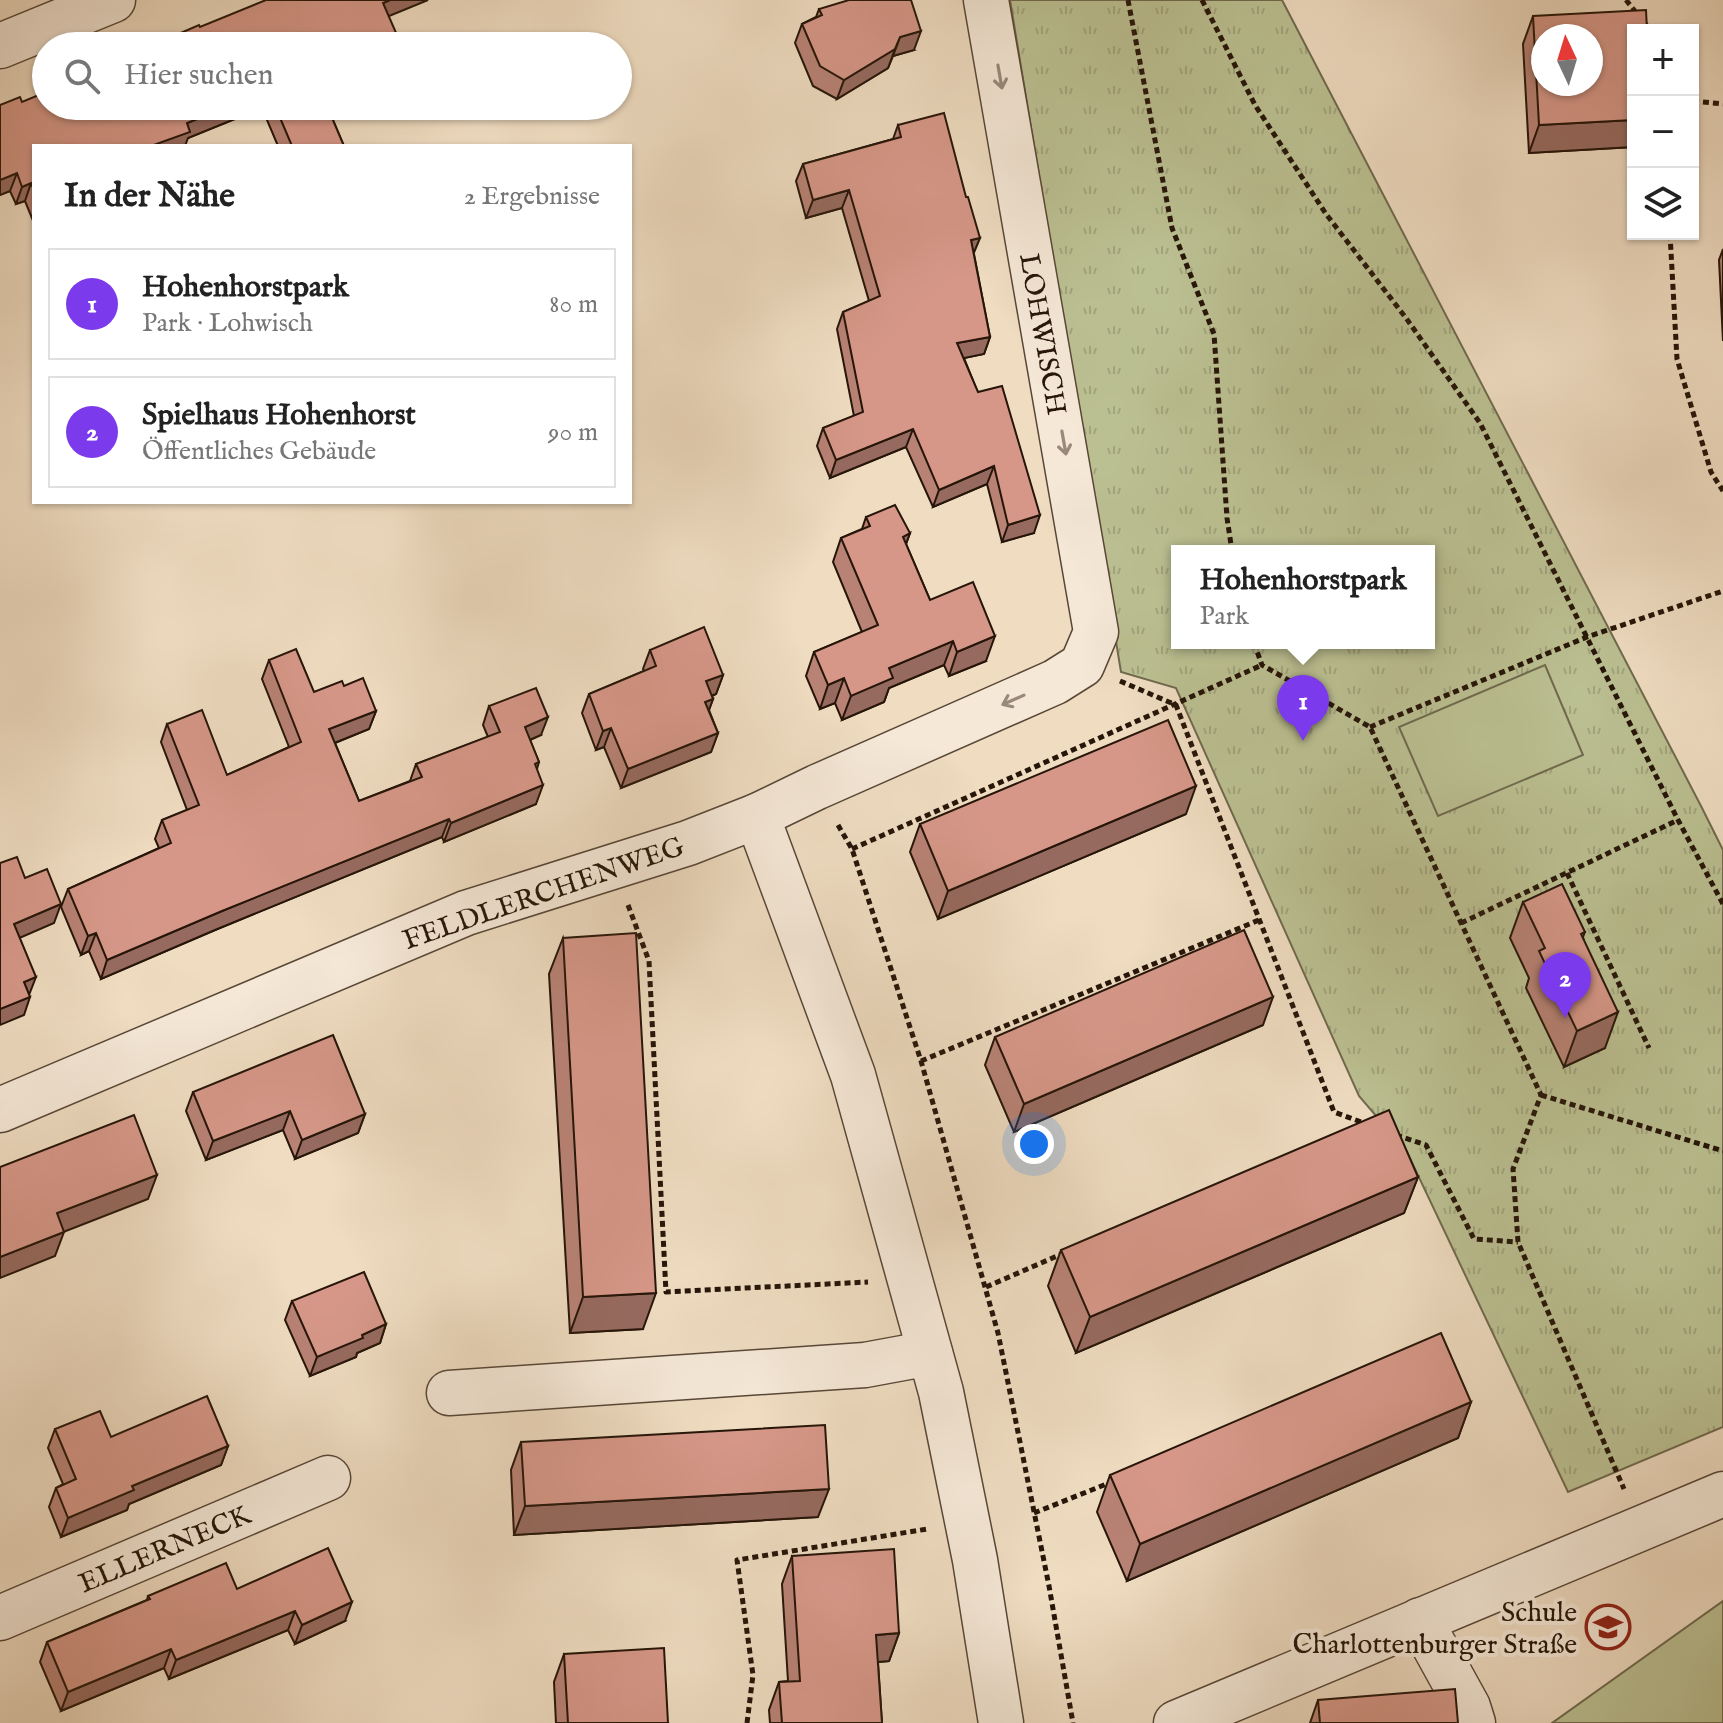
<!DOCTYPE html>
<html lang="de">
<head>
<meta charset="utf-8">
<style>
  :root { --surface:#fff; --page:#f6f6f6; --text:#222; --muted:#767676; --line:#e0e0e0; --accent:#7c3aed }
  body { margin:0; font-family:"IM FELL English",serif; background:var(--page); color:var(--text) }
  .controls { position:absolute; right:24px; top:24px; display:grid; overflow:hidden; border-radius:0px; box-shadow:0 2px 6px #0004 }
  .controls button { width:72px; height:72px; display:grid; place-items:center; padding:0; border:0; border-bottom:2px solid var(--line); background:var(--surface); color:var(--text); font:40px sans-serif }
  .compass { position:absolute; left:1531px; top:24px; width:72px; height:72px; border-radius:50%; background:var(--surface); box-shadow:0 2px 6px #0004; rotate:356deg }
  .you { position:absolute; left:1034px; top:1144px; width:28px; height:28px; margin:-20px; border:6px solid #fff; border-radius:50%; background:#1a73e8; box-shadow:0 0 0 12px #1a73e833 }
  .badge { display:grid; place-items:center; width:52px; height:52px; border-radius:50%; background:var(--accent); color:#fff; font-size:26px; font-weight:700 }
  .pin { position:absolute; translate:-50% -66px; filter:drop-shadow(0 2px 4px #0008) }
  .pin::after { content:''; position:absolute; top:42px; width:28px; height:24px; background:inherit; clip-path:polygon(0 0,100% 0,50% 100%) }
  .popup { position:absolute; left:1171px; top:545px; width:264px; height:104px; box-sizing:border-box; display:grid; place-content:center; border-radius:0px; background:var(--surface); filter:drop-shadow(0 2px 6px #0005); font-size:26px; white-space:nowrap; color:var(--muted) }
  .popup b { font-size:30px; color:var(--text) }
  .popup::after { content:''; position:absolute; left:50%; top:100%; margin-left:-16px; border:16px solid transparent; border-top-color:var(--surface) }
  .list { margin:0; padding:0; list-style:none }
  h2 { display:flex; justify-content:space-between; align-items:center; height:104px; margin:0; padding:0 32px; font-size:34px }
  h2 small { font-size:26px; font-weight:400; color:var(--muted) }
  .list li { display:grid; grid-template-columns:52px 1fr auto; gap:24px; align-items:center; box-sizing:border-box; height:112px; margin:0 16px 16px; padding:0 16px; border:2px solid var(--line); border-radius:0px }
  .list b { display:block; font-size:30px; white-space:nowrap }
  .list p { margin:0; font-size:26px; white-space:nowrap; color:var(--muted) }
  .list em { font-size:26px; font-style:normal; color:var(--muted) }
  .icon { flex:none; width:44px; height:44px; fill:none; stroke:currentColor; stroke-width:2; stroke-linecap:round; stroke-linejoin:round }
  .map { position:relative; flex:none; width:1723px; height:1723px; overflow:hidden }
  .search { position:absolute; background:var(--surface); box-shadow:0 2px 6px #0004; left:32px; top:32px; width:600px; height:88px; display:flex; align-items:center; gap:20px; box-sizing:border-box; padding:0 28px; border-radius:44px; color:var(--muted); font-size:30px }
  .panel { position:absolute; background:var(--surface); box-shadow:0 2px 6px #0004; left:32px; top:144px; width:600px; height:360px; border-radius:0px }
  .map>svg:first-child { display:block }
</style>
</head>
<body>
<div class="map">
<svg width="1723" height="1723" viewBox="0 0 1723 1723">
  <defs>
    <pattern id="park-tufts" width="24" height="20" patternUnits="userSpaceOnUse" patternTransform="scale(2)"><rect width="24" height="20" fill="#bbc092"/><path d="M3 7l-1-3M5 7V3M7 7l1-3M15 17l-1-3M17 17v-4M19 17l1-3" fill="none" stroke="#a1a47d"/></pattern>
  </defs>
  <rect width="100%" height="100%" fill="#efdcc1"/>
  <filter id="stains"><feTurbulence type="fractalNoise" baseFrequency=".0025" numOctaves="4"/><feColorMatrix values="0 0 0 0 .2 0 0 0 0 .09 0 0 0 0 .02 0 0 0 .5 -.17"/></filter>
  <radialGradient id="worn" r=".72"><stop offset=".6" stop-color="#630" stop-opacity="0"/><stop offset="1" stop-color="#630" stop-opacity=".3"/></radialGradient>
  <path fill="url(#park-tufts)" stroke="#706a4e" stroke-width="2" fill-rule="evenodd" d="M1010,0H1282L1701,806L1723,850V1427L1568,1492L1407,1152L1359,1096L1176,688L1121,672ZM1177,551H1429V643H1177Z"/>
  <g fill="#bbc092" stroke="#706a4e" stroke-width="2">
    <path d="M1545,665L1583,755L1438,816L1399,727Z"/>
    <path d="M1723,1601V1723H1552Z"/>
  </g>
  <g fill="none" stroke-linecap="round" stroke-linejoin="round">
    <g stroke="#584737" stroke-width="47">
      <g id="minor">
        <path d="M0,46L113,0"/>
        <path d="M757,816L853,1075L941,1392L975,1560L1001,1723"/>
        <path d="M0,1110L466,913L688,843L757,816L817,787L1055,682L1082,665L1096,632L986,0"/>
        <path d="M449,1393L865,1365L930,1353"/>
        <path d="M0,1618L328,1478"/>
        <path d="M1420,1620L1468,1707L1473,1723"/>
        <path d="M1176,1723L1723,1494"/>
      </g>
    </g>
    <g stroke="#261509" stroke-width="5" stroke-dasharray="6 4" stroke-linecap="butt">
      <path d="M1128,0L1172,228L1214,334L1227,518L1232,551"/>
      <path d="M1202,0L1255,105L1326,214L1406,318L1480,423L1678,820L1723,904"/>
      <path d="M1626,0L1650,30"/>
      <path d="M1693,101L1723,104"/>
      <path d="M1670,234L1677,359L1711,472L1723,491"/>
      <path d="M1254,643L1262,665L1370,727L1541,1095L1513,1169L1518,1242L1624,1489"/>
      <path d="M1120,681L1176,705L1334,1112L1364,1123"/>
      <path d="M1370,727L1587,637L1723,591"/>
      <path d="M838,825L852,849L921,1061L998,1333L1049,1586L1073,1723"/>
      <path d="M852,849L1262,665"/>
      <path d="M1567,873L1649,1048"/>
      <path d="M628,905L649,961L666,1292L868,1282"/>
      <path d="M1461,923L1678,820"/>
      <path d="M921,1061L1259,920"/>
      <path d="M1541,1095L1723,1151"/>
      <path d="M1396,1135L1426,1145L1474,1239L1518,1242"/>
      <path d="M986,1287L1064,1253"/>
      <path d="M1034,1513L1114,1481"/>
      <path d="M747,1723L753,1675L737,1560L927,1529"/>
    </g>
    <use href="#minor" stroke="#f5e8d7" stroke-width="44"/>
  </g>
  <g fill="#b88275" stroke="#261509" stroke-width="2">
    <path d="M819,9L914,50L893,56L888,68L837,99L813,86L795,43L802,24L816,17Z"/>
    <path d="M1533,16L1633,30V147L1529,153L1523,44Z"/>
    <path d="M22,102L46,106H327L344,146H278L262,108L188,138L34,146V223L25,201L16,204L10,191L0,195V105Z"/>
    <path d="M898,125L974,254L990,337L984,354L964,358L1034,533L1002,542L987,484L933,507L906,447L830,478L817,446L823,428L854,416L837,329L843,312L869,301L842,208L806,218L796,181L803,164L893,139Z"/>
    <path d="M1723,249V341L1719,260Z"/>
    <path d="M866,517L910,533L906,544L930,600L986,661L949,676L944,665L889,688L884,702L842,720L835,703L820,709L806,676L814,652L862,632L833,562L841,538L862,529Z"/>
    <path d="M650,650L723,675L716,694L712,696L713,699L709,710L718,733L711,752L621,788L604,747L596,750L582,713L589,694L644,671L643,669Z"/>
    <path d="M269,660L314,692L344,686L376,711L369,729L335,743L359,801L410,781L416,764L488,737L483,725L489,706L541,735L530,740L539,762L537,769L536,804L444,842L442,837L215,930L101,979L89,951L81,955L61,907L68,889L159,848L155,839L162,820L187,810L161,742L167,724L227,775L289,747L262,679Z"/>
    <path d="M1186,814L938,919L910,852L920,824Z"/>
    <path d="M1523,902L1585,932L1583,937L1605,1048L1564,1067L1526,988L1529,978L1510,938Z"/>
    <path d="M563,938L643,1329L570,1333L549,974Z"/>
    <path d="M1263,1025L1014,1132L985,1065L995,1037Z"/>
    <path d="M193,1092L365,1114L358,1133L295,1159L283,1130L206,1160L186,1111Z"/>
    <path d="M1418,1177L1404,1213L1076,1353L1048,1286L1061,1250Z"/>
    <path d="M292,1301L386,1324L380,1343L357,1353L356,1357L310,1376L285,1320Z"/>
    <path d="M1471,1402L1458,1438L1127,1581L1097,1512L1110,1475Z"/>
    <path d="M55,1429L111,1437L228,1446L221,1465L129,1504L127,1510L61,1537L49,1507L56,1488L63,1484L48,1448Z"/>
    <path d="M521,1442L818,1517L514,1535L511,1470Z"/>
    <path d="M792,1556L899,1633L889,1661L878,1662L882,1723H770L769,1710L779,1682L788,1681L782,1584Z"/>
    <path d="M237,1589L345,1621L295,1644L288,1630L169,1679L164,1668L61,1711L40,1662L47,1642L147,1600L148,1596Z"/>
    <path d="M564,1654L668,1723H556L554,1682Z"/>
    <path d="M1318,1700L1458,1723H1310Z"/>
  </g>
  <g fill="#966a5f" stroke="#261509" stroke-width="2">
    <path d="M390,0H428L377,21L383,3Z"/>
    <path d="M921,31L914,50L893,56L900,37Z"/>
    <path d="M895,49L888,68L837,99L844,80Z"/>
    <path d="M229,106H263L262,108L188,138L185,146H151L187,123Z"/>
    <path d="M1633,120V147L1529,153L1539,125Z"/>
    <path d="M17,173L10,191L0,195V180Z"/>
    <path d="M31,183L25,201L16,204L22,187Z"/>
    <path d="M849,190L842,208L806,218L813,200Z"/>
    <path d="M980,238L973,255L971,240Z"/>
    <path d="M990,337L984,354L950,361L957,343Z"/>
    <path d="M913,429L906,447L830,478L836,460Z"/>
    <path d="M994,466L987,484L933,507L939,490Z"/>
    <path d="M1040,515L1034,533L1002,542L1008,525Z"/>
    <path d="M910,533L901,558L903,537Z"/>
    <path d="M995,636L986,661L949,676L957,652Z"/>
    <path d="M953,641L944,665L889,688L884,702L842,720L851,696L889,668Z"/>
    <path d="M723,675L716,694L699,700L706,681Z"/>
    <path d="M844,678L835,703L820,709L828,685Z"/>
    <path d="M713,699L706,718L705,702Z"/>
    <path d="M376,711L369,729L322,748L329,729Z"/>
    <path d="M548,717L541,735L518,745L525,727Z"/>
    <path d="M611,728L604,747L596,750L603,731Z"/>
    <path d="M718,733L711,752L621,788L628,769Z"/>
    <path d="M543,785L536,804L444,842L451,823Z"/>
    <path d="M1196,786L1186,814L938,919L948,891Z"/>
    <path d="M449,819L442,837L215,930L101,979L107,960L222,911Z"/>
    <path d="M61,904L54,923L8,943L14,924Z"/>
    <path d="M96,933L89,951L81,955L88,936Z"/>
    <path d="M36,977L29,995L24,982Z"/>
    <path d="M30,997L24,1015L0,1025V1009Z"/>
    <path d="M1273,997L1263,1025L1014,1132L1024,1104Z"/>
    <path d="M1618,1012L1605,1048L1564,1067L1577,1031Z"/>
    <path d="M290,1111L283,1130L206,1160L213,1141Z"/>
    <path d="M365,1114L358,1133L295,1159L302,1140Z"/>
    <path d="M157,1175L148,1199L48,1238L57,1213Z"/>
    <path d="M1418,1177L1404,1213L1076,1353L1090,1317Z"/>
    <path d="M64,1232L55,1256L0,1278V1257Z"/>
    <path d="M656,1293L643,1329L570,1333L583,1297Z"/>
    <path d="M386,1324L380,1343L357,1353L356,1357L310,1376L317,1357L362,1335Z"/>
    <path d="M1471,1402L1458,1438L1127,1581L1140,1544Z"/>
    <path d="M228,1446L221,1465L129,1504L127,1510L61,1537L68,1518L132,1486Z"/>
    <path d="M829,1489L818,1517L514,1535L525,1506Z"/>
    <path d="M352,1602L345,1621L295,1644L302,1625Z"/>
    <path d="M295,1611L288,1630L169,1679L176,1660Z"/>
    <path d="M899,1633L889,1661L866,1663L876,1635Z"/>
    <path d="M171,1649L164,1668L61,1711L68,1692Z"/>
  </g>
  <g fill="#d69788" stroke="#261509" stroke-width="2" fill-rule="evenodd">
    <path d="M266,0H390L383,3L400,42L391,46H155H156L155,44L199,25L200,27Z"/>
    <path d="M849,0H911L921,31L900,37L895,49L844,80L820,66L802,24L822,15L819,9Z"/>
    <path d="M1646,10L1647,30H1633V120L1539,125L1533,16ZM1543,36H1591V84H1543Z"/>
    <path d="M46,92V106H229L187,123L190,132L151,146H34V190L31,183L22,187L17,173L0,180V105L20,97L22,102Z"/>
    <path d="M275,106H327L344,146H292Z"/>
    <path d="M944,113L966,197H968L980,238L971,240L990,337L957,343L978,392L1002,386L1040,515L1008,525L994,466L939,490L913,429L836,460L823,428L863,412L843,312L880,296L849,190L813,200L803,164L901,137L898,125Z"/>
    <path d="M895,505L910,533L903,537L930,600L973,582L995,636L957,652L953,641L889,668L893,678L851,696L844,678L828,685L814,652L878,625L841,538L870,526L866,517Z"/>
    <path d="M704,627L723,675L706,681L713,699L705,702L718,733L628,769L611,728L603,731L589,694L656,666L650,650Z"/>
    <path d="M296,649L314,692L342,681L344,686L363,678L376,711L329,729L359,801L422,777L416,764L500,732L489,706L536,688L548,717L525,727L539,762L535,764L543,785L451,823L449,819L222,911L107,960L96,933L88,936L68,889L171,843L162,820L199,805L167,724L202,710L227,775L301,742L269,660Z"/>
    <path d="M1168,720L1196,786L948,891L920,824Z"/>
    <path d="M17,857L25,878L47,869L61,904L14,924L36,977L24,982L30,997L0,1009V863Z"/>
    <path d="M1562,884L1585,932L1581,934L1618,1012L1577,1031L1539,951L1545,948L1523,902Z"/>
    <path d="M1244,930L1273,997L1024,1104L995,1037Z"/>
    <path d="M636,933L656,1293L583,1297L563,938Z"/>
    <path d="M333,1035L365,1114L302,1140L290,1111L213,1141L193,1092Z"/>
    <path d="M1389,1110L1418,1177L1090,1317L1061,1250Z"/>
    <path d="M134,1115L157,1175L57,1213L64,1232L0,1257V1167Z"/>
    <path d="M364,1272L386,1324L362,1335L363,1338L317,1357L292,1301Z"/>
    <path d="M1441,1333L1471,1402L1140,1544L1110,1475Z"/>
    <path d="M207,1396L228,1446L132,1486L134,1490L68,1518L56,1488L76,1479L55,1429L100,1411L111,1437Z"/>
    <path d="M825,1425L829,1489L525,1506L521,1442Z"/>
    <path d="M328,1548L352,1602L302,1625L295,1611L176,1660L171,1649L68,1692L47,1642L150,1599L148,1596L226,1563L237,1589Z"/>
    <path d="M894,1549L899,1633L876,1635L882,1723H782L779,1682L800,1681L792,1556Z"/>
    <path d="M664,1648L668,1723H568L564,1654Z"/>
    <path d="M1455,1689L1458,1723H1320L1318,1700Z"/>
  </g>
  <defs><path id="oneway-shaft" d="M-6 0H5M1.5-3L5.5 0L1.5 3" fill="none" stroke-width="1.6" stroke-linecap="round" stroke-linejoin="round" transform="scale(2)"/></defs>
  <g stroke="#98897a">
    <use href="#oneway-shaft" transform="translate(1000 77) rotate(80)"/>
    <use href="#oneway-shaft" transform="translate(1064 443) rotate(80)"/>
    <use href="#oneway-shaft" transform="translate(1013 700) rotate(156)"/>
  </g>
  <defs>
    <g id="school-ring" transform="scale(2.3)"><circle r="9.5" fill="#f5e8d7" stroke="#8f2418" stroke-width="1.5"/><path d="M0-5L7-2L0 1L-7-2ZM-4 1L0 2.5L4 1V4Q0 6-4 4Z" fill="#8f2418"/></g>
  </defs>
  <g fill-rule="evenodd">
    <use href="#school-ring" x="1608" y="1627"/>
  </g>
  <g text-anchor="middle" stroke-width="8" stroke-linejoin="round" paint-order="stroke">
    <g font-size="28" fill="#261509" stroke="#f5e8d7">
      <text transform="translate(1044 334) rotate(80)" y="10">LOHWISCH</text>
      <text transform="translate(543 892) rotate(-19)" y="10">FELDLERCHENWEG</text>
      <text transform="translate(164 1548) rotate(-23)" y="10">ELLERNECK</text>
    </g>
    <g font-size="28" fill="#261509" stroke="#f5e8d7" text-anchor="end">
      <text x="1577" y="1621">Schule<tspan x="1577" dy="32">Charlottenburger Straße</tspan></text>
    </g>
  </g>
  <rect width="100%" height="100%" filter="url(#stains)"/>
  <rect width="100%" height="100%" fill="url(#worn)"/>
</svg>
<div class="controls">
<button>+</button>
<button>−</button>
<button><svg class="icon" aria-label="layers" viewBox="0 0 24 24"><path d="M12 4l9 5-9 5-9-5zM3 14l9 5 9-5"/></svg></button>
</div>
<svg class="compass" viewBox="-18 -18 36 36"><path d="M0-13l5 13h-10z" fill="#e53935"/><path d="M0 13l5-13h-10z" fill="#767676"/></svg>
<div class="you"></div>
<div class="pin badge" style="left:1303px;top:741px">1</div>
<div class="popup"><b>Hohenhorstpark</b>Park</div>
<div class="pin badge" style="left:1565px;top:1018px">2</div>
<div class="search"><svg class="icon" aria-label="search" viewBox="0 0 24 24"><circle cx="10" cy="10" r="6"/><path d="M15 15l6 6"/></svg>Hier suchen</div>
<section class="panel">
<h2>In der Nähe<small>2 Ergebnisse</small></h2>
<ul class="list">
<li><span class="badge">1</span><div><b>Hohenhorstpark</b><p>Park · Lohwisch</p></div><em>80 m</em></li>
<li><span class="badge">2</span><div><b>Spielhaus Hohenhorst</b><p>Öffentliches Gebäude</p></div><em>90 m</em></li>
</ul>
</section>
</div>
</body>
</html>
